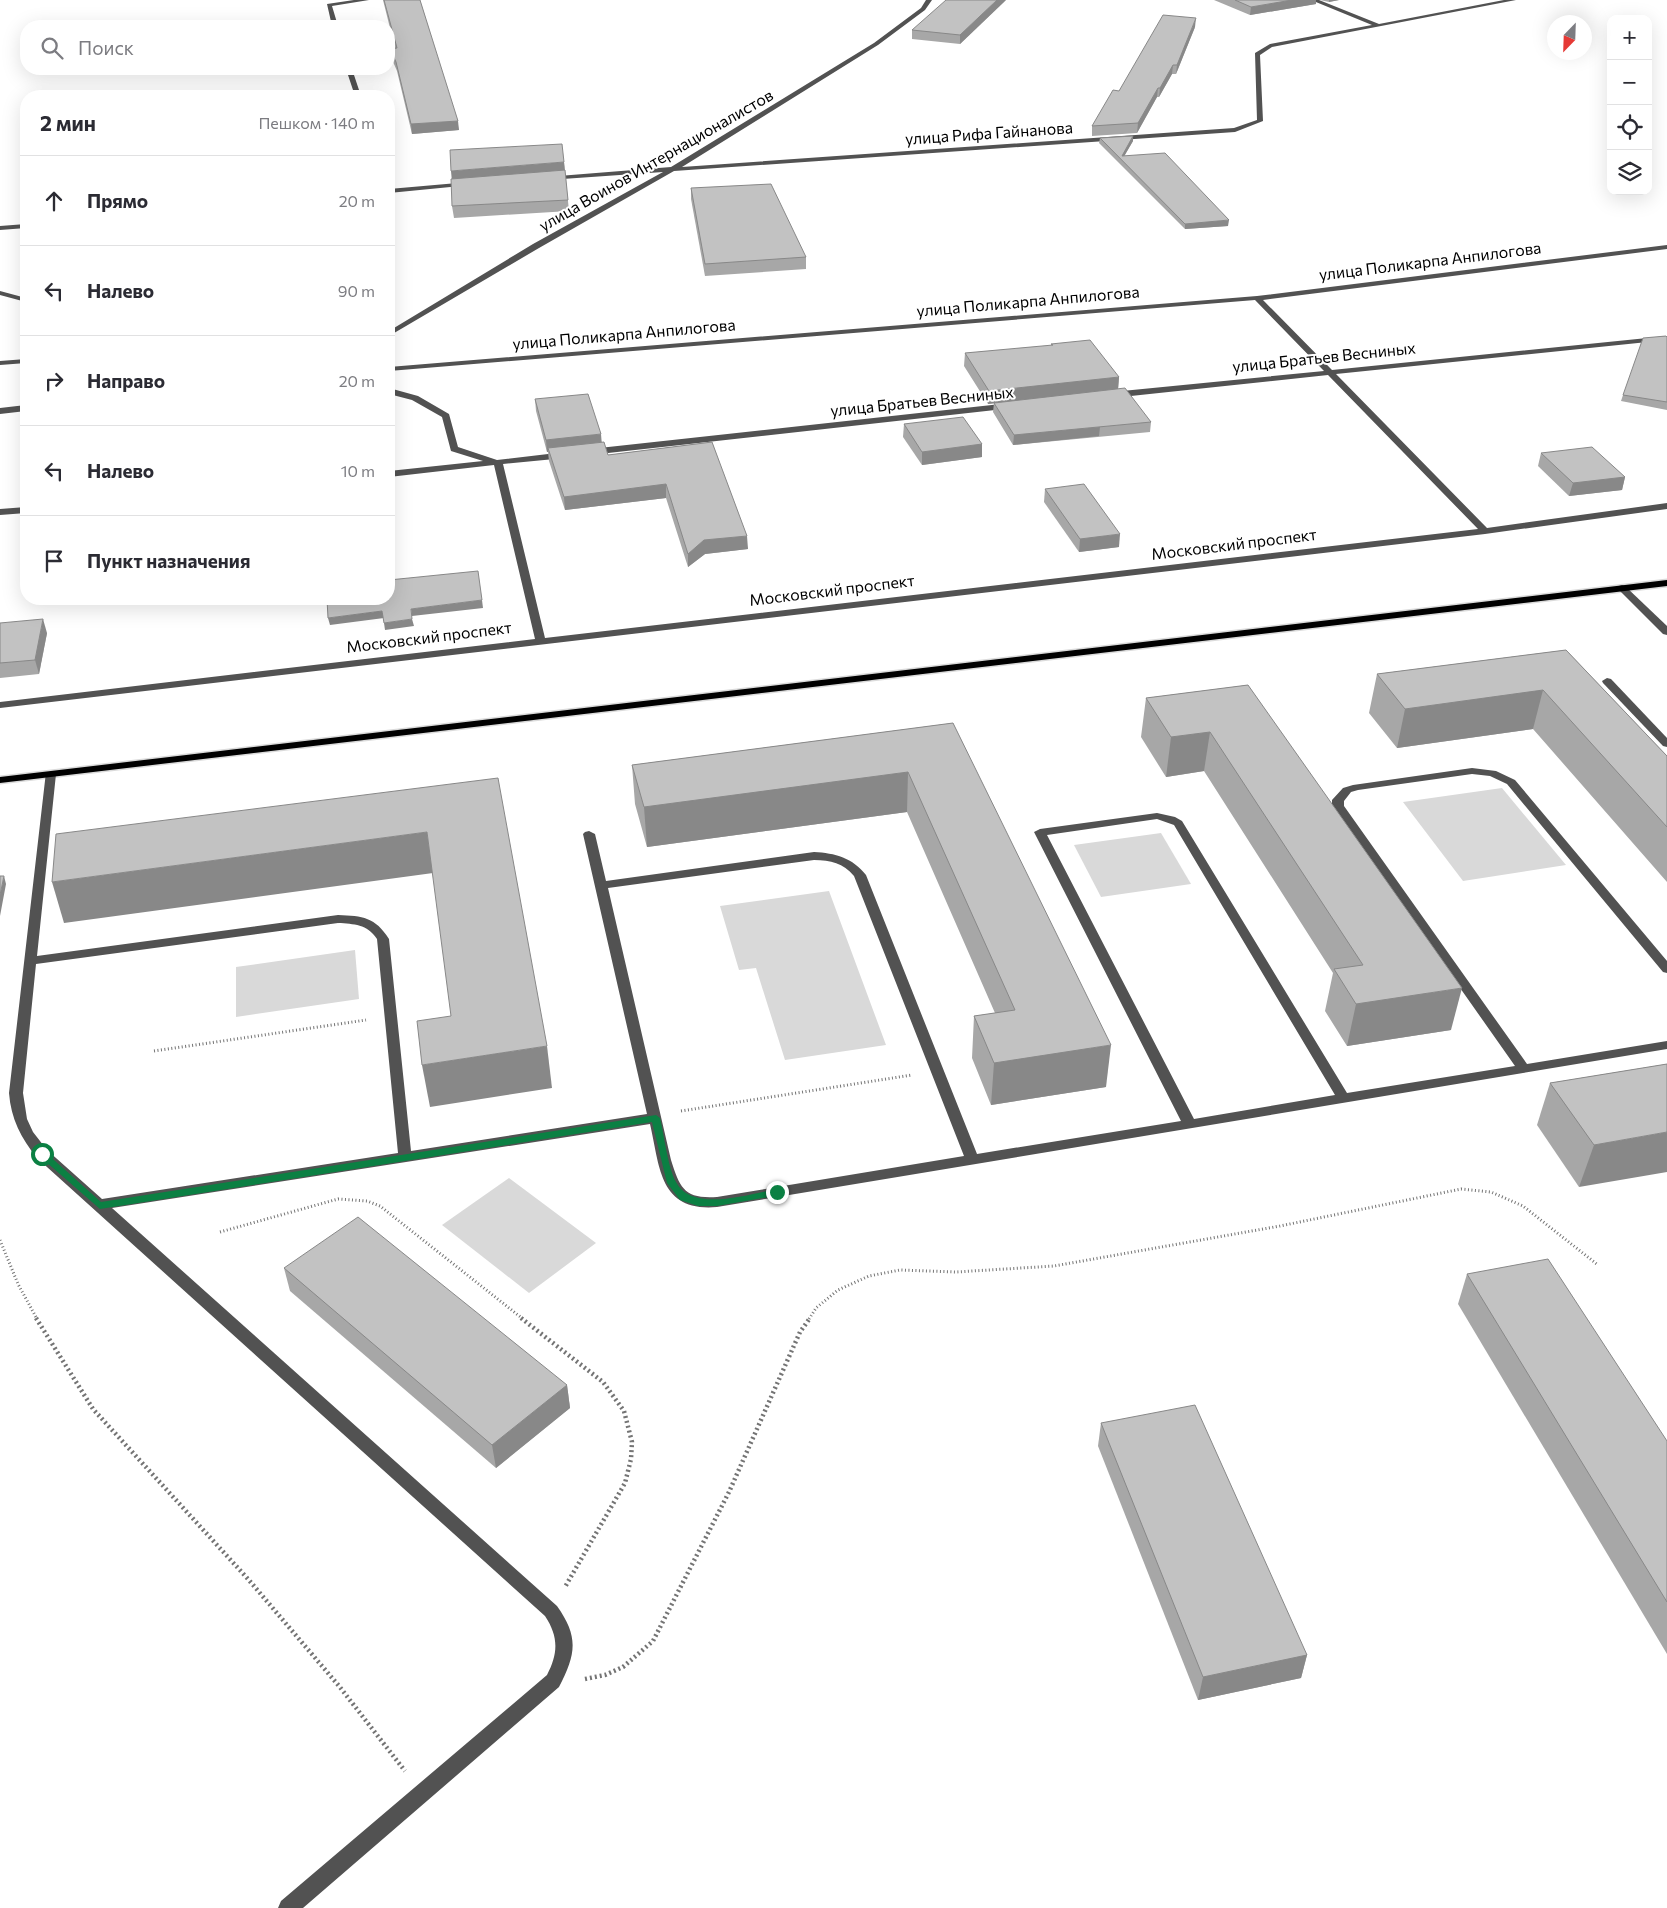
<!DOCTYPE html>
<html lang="ru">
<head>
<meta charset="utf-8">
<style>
  :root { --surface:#fff; --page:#f7f7f7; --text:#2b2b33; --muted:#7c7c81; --line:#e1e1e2 }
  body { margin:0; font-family:Commissioner,sans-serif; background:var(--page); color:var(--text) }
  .controls { position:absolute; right:15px; top:15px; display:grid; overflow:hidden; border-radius:10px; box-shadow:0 5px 20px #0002 }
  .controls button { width:45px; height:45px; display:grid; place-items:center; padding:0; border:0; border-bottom:1px solid var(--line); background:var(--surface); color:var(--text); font:25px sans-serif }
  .compass { position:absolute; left:1547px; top:15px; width:45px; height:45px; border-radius:50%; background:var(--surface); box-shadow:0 5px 20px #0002; rotate:203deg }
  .stop { position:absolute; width:15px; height:15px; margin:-11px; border:4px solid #0b8043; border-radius:50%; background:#fff }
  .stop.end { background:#0b8043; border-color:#fff; box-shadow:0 1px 5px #0008 }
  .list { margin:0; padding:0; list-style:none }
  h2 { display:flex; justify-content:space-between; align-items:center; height:65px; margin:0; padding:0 20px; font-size:21px }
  h2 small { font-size:16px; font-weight:400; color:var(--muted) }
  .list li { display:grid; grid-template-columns:32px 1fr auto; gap:15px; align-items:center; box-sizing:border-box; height:90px; padding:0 20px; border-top:1px solid var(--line) }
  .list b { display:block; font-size:19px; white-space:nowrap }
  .list em { font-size:16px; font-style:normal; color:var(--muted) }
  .icon { flex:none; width:28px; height:28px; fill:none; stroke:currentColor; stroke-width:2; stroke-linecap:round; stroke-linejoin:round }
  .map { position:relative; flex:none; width:1667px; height:1908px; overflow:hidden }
  .search { position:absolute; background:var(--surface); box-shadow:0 5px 20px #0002; left:20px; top:20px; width:375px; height:55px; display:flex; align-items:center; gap:12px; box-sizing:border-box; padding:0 18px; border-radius:20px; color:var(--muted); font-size:19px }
  .panel { position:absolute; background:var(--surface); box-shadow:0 5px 20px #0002; left:20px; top:90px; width:375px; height:515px; border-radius:20px }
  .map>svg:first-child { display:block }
</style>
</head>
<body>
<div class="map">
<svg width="1667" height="1908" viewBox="0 0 1667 1908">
  <rect width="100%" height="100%" fill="#fff"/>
  <g fill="#d9d9d9">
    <path d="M1502,788L1566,865L1463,881L1403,802Z"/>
    <path d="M1161,833L1191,884L1101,897L1074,845Z"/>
    <path d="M829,891L886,1045L785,1060L756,968L739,970L720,906Z"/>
    <path d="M355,950L359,999L236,1017V967Z"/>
    <path d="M509,1178L596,1243L529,1293L442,1225Z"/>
  </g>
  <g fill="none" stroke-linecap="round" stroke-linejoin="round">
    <g stroke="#dbdbdb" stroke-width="3">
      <path id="major" d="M1667,580V586L0,783V777Z"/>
    </g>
    <g stroke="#747474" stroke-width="3" stroke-dasharray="1 2.5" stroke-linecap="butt">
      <path d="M154,1051L366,1020"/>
      <path d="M681,1111L912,1075"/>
      <path d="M220,1232L338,1199L367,1201L380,1206L523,1319"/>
      <path d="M0,1240L18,1284L37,1319"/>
      <path d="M809,1319L816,1308L838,1290L869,1276L900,1270L956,1272L1054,1266L1280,1226L1461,1189L1491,1192L1523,1206L1598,1265"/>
    </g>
    <g stroke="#747474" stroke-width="4.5" stroke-dasharray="2 3" stroke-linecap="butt">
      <path d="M36,1318L93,1409L248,1579L339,1686L405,1771"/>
      <path d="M521,1318L603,1382L624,1411L632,1442L631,1459L625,1483L565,1587"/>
      <path d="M585,1679L605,1675L623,1667L653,1641L729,1492L800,1332L810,1318"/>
    </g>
    <g fill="#525252" fill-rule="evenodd">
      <path d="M354,0H369L332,6L338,26H332L327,4Z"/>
      <path d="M926,0H932L925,10L878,45L682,167L1234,128L1257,120L1255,53L1270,44L1372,25L1311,0H1319L1379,24L1504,0H1516L1272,47L1260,55L1263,121L1235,132L674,171L539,248L389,336V331L533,244L663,172L548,180L546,179V177L671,167L874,43L921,8Z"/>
      <path d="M346,69H352L361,96H355Z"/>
      <path d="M469,182L472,184L471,185L389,193V189Z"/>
      <path d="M26,224V228L0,230V226Z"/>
      <path d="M1667,245V249L1263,300L1332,370L1667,336V340L1336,374L1487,528L1667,503V509L1485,534L0,708V702L535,639L494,465L389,477V471L483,461L451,451L442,417L412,400L389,394V388L418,396L449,414L458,447L497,460L565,452L569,455L565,458L503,464L545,638L1478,529L1328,375L1112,398L1108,395L1112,392L1324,371L1255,300L389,371V367L1257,296Z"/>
      <path d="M0,291L26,298V302L0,295Z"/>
      <path d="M26,359V363L0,365V361Z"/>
      <path d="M1010,403L1014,406L1013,408L590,455L586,452L590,449Z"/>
      <path d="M26,405V411L0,414V408Z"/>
      <path d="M26,507V513L0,515V509Z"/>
      <path d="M1622,585L1625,586L1667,626V635L1663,634L1619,590V586Z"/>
      <path d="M1607,678L1611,679L1667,738V747L1663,746L1603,683L1602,681Z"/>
      <path d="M1472,768L1496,771L1515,780L1667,961V973L1663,972L1507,784L1490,776L1472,774L1358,790L1351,792L1344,801V806L1527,1064L1667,1041V1049L717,1207C659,1212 660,1167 650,1124L112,1208L557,1606C579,1637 576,1654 559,1687L303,1908H278L281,1901L547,1675C558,1654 559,1637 545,1616L37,1158C21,1138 11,1119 9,1093L46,772H54L56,774L37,956L338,915C363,916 375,917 389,939L411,1151L647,1114L583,834L585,832L589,831L595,834L606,881L814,852C835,853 853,858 866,875L977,1154L1181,1121L1034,832L1040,829L1157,813L1175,817L1182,821L1347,1093L1515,1066L1332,806V800L1343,788L1353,785ZM1157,819L1174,825L1335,1095L1194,1119L1047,835ZM814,860C831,860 843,863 854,876L964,1156L717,1197C685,1199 680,1189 671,1160L608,888ZM338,923C354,924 367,924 377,939L398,1153L102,1199L47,1150L33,1132L27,1119L23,1093L36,964Z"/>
    </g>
    <use href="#major" fill="#000" fill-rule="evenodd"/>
  </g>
  <g fill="#a7a7a7">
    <path d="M383,0H420L459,130L412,134L397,71L391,57L390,49L395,48Z"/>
    <path d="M1006,0L960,44L912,39V30Z"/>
    <path d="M1214,0H1316V4L1250,15Z"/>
    <path d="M1320,0H1339L1329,2Z"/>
    <path d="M1195,27L1176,74H1172L1159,97H1157L1137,133L1092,136V126L1119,91Z"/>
    <path d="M1100,138L1133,141L1124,156L1228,226L1185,229L1099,143Z"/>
    <path d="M564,162L569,211L454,218L452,206V179Z"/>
    <path d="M691,188L806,257V269L705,276L691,199Z"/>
    <path d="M1667,337V410L1621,401L1623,395Z"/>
    <path d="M1051,344L1119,377L1118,389L1151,422L1150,432L1013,445L993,412L994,403L988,404L964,366L965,353L1051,346Z"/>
    <path d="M535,399L602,442L608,455L712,442L748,549L705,554L688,567L666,498L565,510L549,461L548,452H547L536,411Z"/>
    <path d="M904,424L982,444V457L922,465L903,437Z"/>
    <path d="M1541,453L1625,477L1622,490L1569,496L1538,466Z"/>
    <path d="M1045,489L1119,547L1079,552L1044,502Z"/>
    <path d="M0,623L47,633L39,674L0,678Z"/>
    <path d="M1566,650L1667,756V882L1533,729L1397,748L1369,713L1377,674Z"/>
    <path d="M1248,685L1451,1030L1347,1046L1325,1011L1333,973L1204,771L1166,777L1141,737L1146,698Z"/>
    <path d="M953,723L1106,1087L991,1105L972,1058L974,1016L995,1013L907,812L647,847L635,804L632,765Z"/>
    <path d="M1667,1064L1579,1187L1537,1125L1550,1083Z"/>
    <path d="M284,1268L567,1385L570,1408L496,1468L290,1291Z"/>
    <path d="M1467,1274L1667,1441V1654L1458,1304Z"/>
    <path d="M1101,1423L1307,1655L1301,1678L1198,1700L1098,1446Z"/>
  </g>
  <g fill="#888">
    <path d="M997,0H1006L960,44V35Z"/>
    <path d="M1292,0H1316V4L1250,15L1251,7Z"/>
    <path d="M1329,0H1339L1329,2Z"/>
    <path d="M1196,18L1195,27L1176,74L1177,65Z"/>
    <path d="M1173,65L1172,74L1159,97L1160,88Z"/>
    <path d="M1158,88L1157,97L1137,133L1138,123Z"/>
    <path d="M458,121L459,130L412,134L411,124Z"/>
    <path d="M1133,136V141L1122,160V156Z"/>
    <path d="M564,162L565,173L452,182L451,171Z"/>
    <path d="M1229,220L1228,226L1185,229V224Z"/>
    <path d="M1119,377L1118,390L988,404L989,391Z"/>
    <path d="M1100,427L1099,436L1013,445L1014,435Z"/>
    <path d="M601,434L602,446L548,448V452H547L546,440Z"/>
    <path d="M982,444V457L922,465V452Z"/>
    <path d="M1625,477L1622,490L1569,496L1573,483Z"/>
    <path d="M666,484V498L565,510L564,497Z"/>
    <path d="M1120,534L1119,547L1079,552L1080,539Z"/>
    <path d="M747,536L748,549L705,554L688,567V554L704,540Z"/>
    <path d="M482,600L483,608L412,616L411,609Z"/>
    <path d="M382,611L384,618L330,625L328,618Z"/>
    <path d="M43,619L47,633L39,674L35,660Z"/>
    <path d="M412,619L414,626L385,630L384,623Z"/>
    <path d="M1543,690L1533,729L1397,748L1405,709Z"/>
    <path d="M1210,732L1204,771L1166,777L1171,737Z"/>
    <path d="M908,772L907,812L647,847L644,807Z"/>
    <path d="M427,832L433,873L64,923L52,882Z"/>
    <path d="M4,876L6,884L0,916V895Z"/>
    <path d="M1462,988L1451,1030L1347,1046L1356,1004Z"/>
    <path d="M1111,1045L1106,1087L991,1105L994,1063Z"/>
    <path d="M547,1046L552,1088L430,1107L422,1065Z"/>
    <path d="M1667,1132V1172L1579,1187L1594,1145Z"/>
    <path d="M567,1385L570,1408L496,1468L492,1445Z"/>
    <path d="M1307,1655L1301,1678L1198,1700L1203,1677Z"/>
  </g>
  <g fill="#c2c2c2" stroke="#888">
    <path d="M384,0H420L458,121L411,124L396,62L390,49L397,48Z"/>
    <path d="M946,0H997L960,35L912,30Z"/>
    <path d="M1235,0H1292L1251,7Z"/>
    <path d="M1163,15L1196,18L1177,65H1173L1160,88H1158L1138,123L1092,126L1113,90L1119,91Z"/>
    <path d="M1133,136L1122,156L1165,153L1229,220L1185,224L1100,138Z"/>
    <path d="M562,144L564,162L451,171L450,150Z"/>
    <path d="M565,170L568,200L452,206L451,179Z"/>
    <path d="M771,184L806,257L705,264L691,188Z"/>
    <path d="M1666,336L1667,337V402L1623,395L1643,338Z"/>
    <path d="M1090,340L1119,377L989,391L965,353L1053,345L1051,344Z"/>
    <path d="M1125,388L1151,422L1014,435L994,403Z"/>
    <path d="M588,394L601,434L546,440L535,399Z"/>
    <path d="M963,417L982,444L922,452L904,424Z"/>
    <path d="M604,442L608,455L712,442L747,536L704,540L688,554L666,484L564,497L548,448Z"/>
    <path d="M1592,447L1625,477L1573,483L1541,453Z"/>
    <path d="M1084,484L1120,534L1080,539L1045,489Z"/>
    <path d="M478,571L482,600L411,609L412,619L384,623L382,611L328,618L327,599H389V580Z"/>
    <path d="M43,619L35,660L0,663V623Z"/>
    <path d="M1566,650L1667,756V827L1543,690L1405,709L1377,674Z"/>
    <path d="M1248,685L1462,988L1356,1004L1334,969L1363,965L1210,732L1171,737L1146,698Z"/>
    <path d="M953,723L1111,1045L994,1063L974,1016L1015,1010L908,772L644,807L632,765Z"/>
    <path d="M498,778L547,1046L422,1065L417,1021L451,1016L427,832L52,882L56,834Z"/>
    <path d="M0,876H4L0,895Z"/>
    <path d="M1667,1064V1132L1594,1145L1550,1083Z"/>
    <path d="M358,1217L567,1385L492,1445L284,1268Z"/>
    <path d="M1548,1259L1667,1441V1602L1467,1274Z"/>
    <path d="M1195,1405L1307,1655L1203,1677L1101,1423Z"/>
  </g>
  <path fill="#0b8043" d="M656,1115L660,1118C664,1135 668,1168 676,1182C692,1213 749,1194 777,1189L781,1192L780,1195L717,1206H698L680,1200L667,1183L652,1122L100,1209L37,1154L39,1152H45L101,1202Z"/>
  <g text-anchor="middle" stroke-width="4" stroke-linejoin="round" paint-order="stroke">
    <g font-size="16" fill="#000" stroke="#fff">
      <text transform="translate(989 133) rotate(-4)" y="6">улица Рифа Гайнанова</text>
      <text transform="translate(656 160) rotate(-30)" y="6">улица Воинов Интернационалистов</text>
      <text transform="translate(1430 261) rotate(-7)" y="6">улица Поликарпа Анпилогова</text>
      <text transform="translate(1028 301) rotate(-5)" y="6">улица Поликарпа Анпилогова</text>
      <text transform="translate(624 334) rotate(-5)" y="6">улица Поликарпа Анпилогова</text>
      <text transform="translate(1324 357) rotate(-6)" y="6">улица Братьев Весниных</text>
      <text transform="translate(922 401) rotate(-6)" y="6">улица Братьев Весниных</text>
      <text transform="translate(1234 544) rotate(-7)" y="6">Московский проспект</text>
      <text transform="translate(832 590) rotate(-7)" y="6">Московский проспект</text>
      <text transform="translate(429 637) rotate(-7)" y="6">Московский проспект</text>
    </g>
  </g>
</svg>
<div class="controls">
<button>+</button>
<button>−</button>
<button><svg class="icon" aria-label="locate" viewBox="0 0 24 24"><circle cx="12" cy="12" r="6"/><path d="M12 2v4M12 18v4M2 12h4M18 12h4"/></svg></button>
<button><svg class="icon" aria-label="layers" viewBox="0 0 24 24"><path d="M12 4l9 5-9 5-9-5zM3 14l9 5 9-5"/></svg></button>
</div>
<svg class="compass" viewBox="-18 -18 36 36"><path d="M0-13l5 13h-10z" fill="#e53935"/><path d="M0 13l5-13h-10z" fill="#7c7c81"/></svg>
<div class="stop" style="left:42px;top:1154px"></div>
<div class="stop end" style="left:777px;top:1192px"></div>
<div class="search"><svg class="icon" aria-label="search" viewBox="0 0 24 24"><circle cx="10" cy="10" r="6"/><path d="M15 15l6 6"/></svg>Поиск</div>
<section class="panel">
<h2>2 мин<small>Пешком · 140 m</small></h2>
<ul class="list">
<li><svg class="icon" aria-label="ahead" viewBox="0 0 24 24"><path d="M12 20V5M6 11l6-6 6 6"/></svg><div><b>Прямо</b></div><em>20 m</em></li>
<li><svg class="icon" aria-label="left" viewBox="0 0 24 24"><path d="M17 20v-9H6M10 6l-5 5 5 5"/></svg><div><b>Налево</b></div><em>90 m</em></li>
<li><svg class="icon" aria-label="right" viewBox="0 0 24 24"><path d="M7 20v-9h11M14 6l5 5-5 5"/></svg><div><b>Направо</b></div><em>20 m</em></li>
<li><svg class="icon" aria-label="left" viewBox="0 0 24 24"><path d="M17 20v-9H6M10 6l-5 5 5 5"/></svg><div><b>Налево</b></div><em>10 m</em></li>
<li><svg class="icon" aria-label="arrive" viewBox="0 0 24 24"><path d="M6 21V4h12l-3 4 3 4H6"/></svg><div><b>Пункт назначения</b></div></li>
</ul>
</section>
</div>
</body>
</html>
